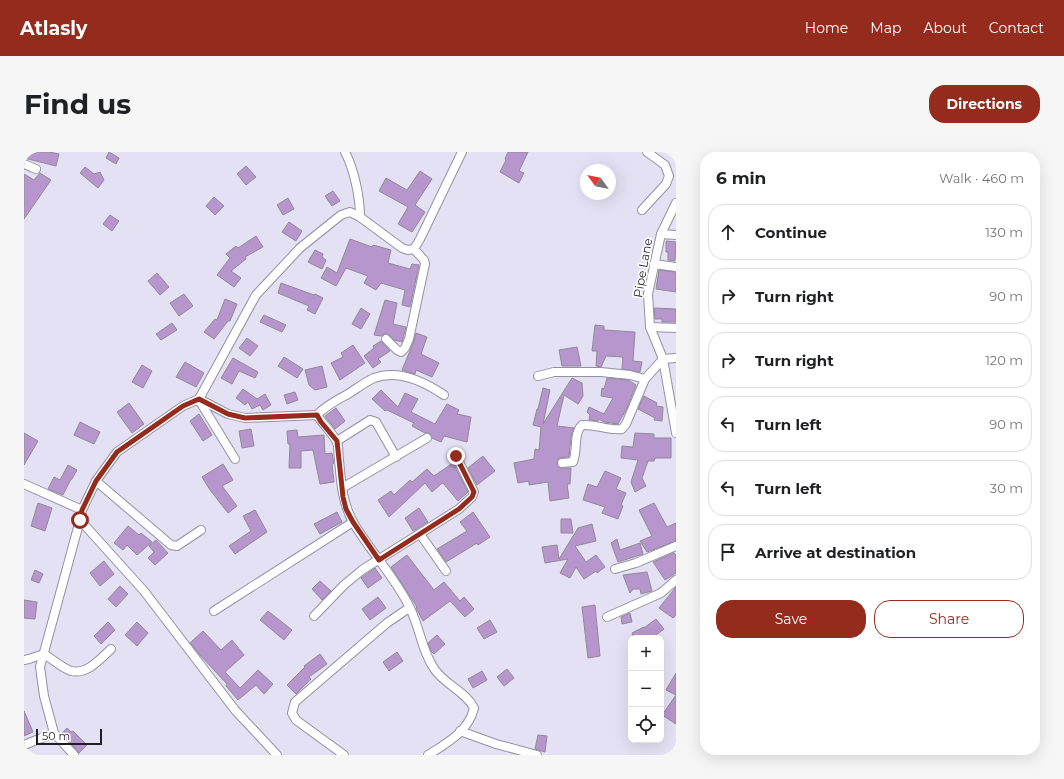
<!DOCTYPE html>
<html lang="en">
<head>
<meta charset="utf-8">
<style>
  :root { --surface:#fff; --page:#f6f6f6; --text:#202124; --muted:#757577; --line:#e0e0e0; --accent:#952b1c }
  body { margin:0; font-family:Montserrat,sans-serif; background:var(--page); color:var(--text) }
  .controls { position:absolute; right:12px; bottom:12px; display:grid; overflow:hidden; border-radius:8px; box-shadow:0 4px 16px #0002 }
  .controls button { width:36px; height:36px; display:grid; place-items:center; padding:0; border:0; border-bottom:1px solid var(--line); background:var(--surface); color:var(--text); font:20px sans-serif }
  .compass { position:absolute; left:556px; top:12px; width:36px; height:36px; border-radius:50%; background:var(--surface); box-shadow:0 4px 16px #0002; rotate:303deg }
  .scale { position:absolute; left:12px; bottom:10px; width:66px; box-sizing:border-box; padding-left:4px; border:2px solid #1e1e24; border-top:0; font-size:11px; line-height:14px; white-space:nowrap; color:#1e1e24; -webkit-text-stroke:3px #fff; paint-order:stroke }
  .stop { position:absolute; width:12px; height:12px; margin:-9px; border:3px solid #952b1c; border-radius:50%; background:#fff }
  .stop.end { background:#952b1c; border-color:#fff; box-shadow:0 1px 4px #0008 }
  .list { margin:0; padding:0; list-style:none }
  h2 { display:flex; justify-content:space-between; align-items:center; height:52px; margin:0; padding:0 16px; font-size:17px }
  h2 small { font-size:13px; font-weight:400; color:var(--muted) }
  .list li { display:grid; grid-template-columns:26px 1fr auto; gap:12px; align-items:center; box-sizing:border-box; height:56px; margin:0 8px 8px; padding:0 8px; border:1px solid var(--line); border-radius:16px }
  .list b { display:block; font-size:15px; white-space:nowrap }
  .list em { font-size:13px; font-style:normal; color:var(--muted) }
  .actions { display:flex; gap:8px; padding:12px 16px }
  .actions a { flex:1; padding:9px 0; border:1px solid var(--accent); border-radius:16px; text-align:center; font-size:14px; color:var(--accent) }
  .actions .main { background:var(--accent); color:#fff }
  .icon { flex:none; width:22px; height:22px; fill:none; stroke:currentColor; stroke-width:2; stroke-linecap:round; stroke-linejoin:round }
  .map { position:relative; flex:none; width:652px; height:603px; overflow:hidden; border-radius:16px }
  header { display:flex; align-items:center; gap:24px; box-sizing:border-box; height:56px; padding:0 20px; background:var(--accent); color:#fff }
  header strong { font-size:19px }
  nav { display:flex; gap:22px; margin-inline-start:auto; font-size:14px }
  .intro { display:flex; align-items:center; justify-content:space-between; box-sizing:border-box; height:96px; padding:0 24px }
  h1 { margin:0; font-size:28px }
  .button { padding:10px 18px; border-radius:16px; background:var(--accent); color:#fff; font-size:14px; font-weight:700 }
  main { display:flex; gap:24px; padding:0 24px }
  aside { flex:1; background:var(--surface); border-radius:16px; box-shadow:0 4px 16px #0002 }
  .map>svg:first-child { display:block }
</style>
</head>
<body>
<header>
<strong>Atlasly</strong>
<nav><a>Home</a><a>Map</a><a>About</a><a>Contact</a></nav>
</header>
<div class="intro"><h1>Find us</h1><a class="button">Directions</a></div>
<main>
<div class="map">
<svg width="652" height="603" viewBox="0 0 652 603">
  <rect width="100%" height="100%" fill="#e3e1f3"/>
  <g fill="#b696cc" stroke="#918997">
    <path d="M0,0H25L35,2L32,14L0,6Z"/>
    <path d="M85,0L95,6L92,12L82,6Z"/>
    <path d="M484,0H504L495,19L500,21L495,31L476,20L482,8L481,7Z"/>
    <path d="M222,14L232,25L222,33L213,22Z"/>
    <path d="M61,15L70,22L76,20L80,28L74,36L56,21Z"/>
    <path d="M396,19L408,27L391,53L401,60L388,80L374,72L384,55L355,39L362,26L383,38Z"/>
    <path d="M16,21L27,28L0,67V22L10,28Z"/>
    <path d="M309,39L316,49L308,54L301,44Z"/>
    <path d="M190,45L200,54L191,63L182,54Z"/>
    <path d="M264,46L270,57L259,63L253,53Z"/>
    <path d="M86,63L95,69L88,79L79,72Z"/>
    <path d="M265,70L278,79L272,89L258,80Z"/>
    <path d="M232,84L239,95L221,105L222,107L207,119L217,126L210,135L193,123L206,106L202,102L212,94L214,96Z"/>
    <path d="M326,87L348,95L349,93L367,98L364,111L386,117L388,112L395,113L386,155L378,153L381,138L357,131L352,138L340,131L344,124L322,116L312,134L297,126L303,115L313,121Z"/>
    <path d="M642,89L652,90L651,109L644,108V100H642Z"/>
    <path d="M291,98L299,102L298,105L302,108L298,117L284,110Z"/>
    <path d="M635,118L652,120V140L632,137Z"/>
    <path d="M133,121L145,135L136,143L124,129Z"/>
    <path d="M257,131L290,143L291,142L299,146L291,162L283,158L285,154L254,141Z"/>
    <path d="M160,142L169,154L155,164L146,151Z"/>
    <path d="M201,147L213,152L206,169H204L190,187L180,180L191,167L193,168Z"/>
    <path d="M361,148L373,151L369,172L382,175L378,190L370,188L363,182H360L357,184L350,183Z"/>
    <path d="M337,156L346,162L337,177L328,172Z"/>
    <path d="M630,156L652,157V170H638V167H631Z"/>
    <path d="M240,163L262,173L258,180L236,170Z"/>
    <path d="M148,171L153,178L137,188L132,182Z"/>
    <path d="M571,173L580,174V178L611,180L609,209L618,210L616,220L598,217L599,205L582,204L577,215L572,214L573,199H568Z"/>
    <path d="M392,181L403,185L397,202L415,211L408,225L392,218L391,222L378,218L390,189Z"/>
    <path d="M223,186L234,194L226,204L215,196Z"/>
    <path d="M357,189L366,199L354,207L357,210L349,216L340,204L350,196L349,194Z"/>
    <path d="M329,193L341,211L316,228L307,211L319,205L317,201Z"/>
    <path d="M553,195L557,214H538L535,198Z"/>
    <path d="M260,205L279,217L273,226L254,214Z"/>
    <path d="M209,206L234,220L231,226L215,219L208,232L197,226Z"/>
    <path d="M161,210L180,221L172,235L152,225Z"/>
    <path d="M118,213L128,219L119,236L108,230Z"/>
    <path d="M298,214L303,235L291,238L285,233L281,218Z"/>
    <path d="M548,226L558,231L559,244L554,252L540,243L533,274L550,276L547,284L545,305L535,306L533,311L536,316H547L546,332H543L545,346L526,349L524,330L505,333V329L494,331L490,311L510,307L511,297L515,298L517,275L509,273L513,257H514L519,236L526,238L519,272Z"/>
    <path d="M583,226L604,228L612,233L602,258L594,272L580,270L575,267L574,269L565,268L566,263L563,260L565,255L580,262L589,246L577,244L578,236L580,237Z"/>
    <path d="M219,237L233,247L241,242L247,253L239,258L236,253L228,257L224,250L221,253L212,246Z"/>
    <path d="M357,238L374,255L381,241L394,247L387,260L411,272L423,252L435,258L433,262L447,265L443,290L420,284L417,290L408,286L405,281H401L388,274L390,271L363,258L361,259L348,247Z"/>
    <path d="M271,240L274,248L263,252L260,243Z"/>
    <path d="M620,244L633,251L632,254L639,255L638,269L630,268L631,266L614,257Z"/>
    <path d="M105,251L120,272L108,281L93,260Z"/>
    <path d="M312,256L321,269L311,277L301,264Z"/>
    <path d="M175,262L188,283L179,289L166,269Z"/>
    <path d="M56,270L76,280L70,292L50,283Z"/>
    <path d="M227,277L230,294L218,296L215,279Z"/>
    <path d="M273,278L274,285L300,283L301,302L308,301L310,311L308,312L310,330L296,332L289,298L277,299V316H265L266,292H264L263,279Z"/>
    <path d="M0,281L14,289L0,313Z"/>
    <path d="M611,281L630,282V286H647V306H631L630,309H624L618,326L622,334L611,340L607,330L614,308L597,306L598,294L609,295Z"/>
    <path d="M459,304L471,319L453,333L444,316Z"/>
    <path d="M429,311L444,340L434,349L419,331L417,332L408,340L401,331L365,365L354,348L367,339L370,343L386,328L388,330L403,317L410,324Z"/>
    <path d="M199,312L209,328L198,334L213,354L204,361L186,338L178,325Z"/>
    <path d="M44,313L53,318L48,327H47L39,343L24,337L30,325L36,328Z"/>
    <path d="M581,319L597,326L592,337L602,341L597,353L599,354L594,367L578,361L581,355L559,348L564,332L573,335Z"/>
    <path d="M14,351L28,356L21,379L7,374Z"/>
    <path d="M630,351L643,375L652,371V389L623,400L616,389L628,384L615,358Z"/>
    <path d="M395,356L404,370L389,379L381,366Z"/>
    <path d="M231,358L243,380L211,402L205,394L227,379L219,364Z"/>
    <path d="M313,360L318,370L296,382L290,372Z"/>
    <path d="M449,360L466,385L454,393L453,391L422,410L413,397L443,379L436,370Z"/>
    <path d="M537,367H547L549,381H537Z"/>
    <path d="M568,372L572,389L551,394L562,410L572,403L581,415L573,421L572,419L560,427L552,415L546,426L536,421L544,407L521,411L518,395L533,393L535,407L554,376Z"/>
    <path d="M104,374L115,383L117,381L128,390L113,403L103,393L99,398L90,391Z"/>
    <path d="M593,387L596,398L616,391L619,402L594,410L587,391Z"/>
    <path d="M132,388L144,401L131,413L124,406L130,400L125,394Z"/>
    <path d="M650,401L652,403V421L641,428L629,410Z"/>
    <path d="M383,403L410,438L420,430L436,449L440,445L450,457L441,465L426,449L399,469L392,456L393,455L367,415Z"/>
    <path d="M80,409L90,422L76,434L66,421Z"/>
    <path d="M351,416L358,426L344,436L337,426Z"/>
    <path d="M11,418L19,422L15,431L7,428Z"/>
    <path d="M623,420L628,439L617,442L616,437H609L606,441L599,423Z"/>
    <path d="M296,429L307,439L298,448L288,437Z"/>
    <path d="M96,434L104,442L92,455L84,447Z"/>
    <path d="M652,435V463L649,466L635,456Z"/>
    <path d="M354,445L362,456L346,468L338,457Z"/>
    <path d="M0,448L13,450L11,467L0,466Z"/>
    <path d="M571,453L576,504L564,506L558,455Z"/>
    <path d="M244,459L268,478L260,488L236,468Z"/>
    <path d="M606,461L608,470L598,472L597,465Z"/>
    <path d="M632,467L640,477L628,486H610L608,481L620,475V476Z"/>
    <path d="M466,468L473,480L460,487L453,476Z"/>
    <path d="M84,470L91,478L77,492L70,484Z"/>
    <path d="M113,470L124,481L113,494L101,483Z"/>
    <path d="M179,479L197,498L208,488L220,503L201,520L216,536L234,518L249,532L240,542L232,533L214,548L202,534L203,532L175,502L166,491Z"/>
    <path d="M413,483L421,492L410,502L407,499L404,491Z"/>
    <path d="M373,500L379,509L365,519L359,510Z"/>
    <path d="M296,502L303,512L285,525L287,527L272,542L263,533L281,515L280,514Z"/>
    <path d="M483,517L490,526L480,534L473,525Z"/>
    <path d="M458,519L463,528L449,536L444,527Z"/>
    <path d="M652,521V572L638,563L652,543L642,538Z"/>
    <path d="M0,559L9,580L0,584Z"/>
    <path d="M43,576L47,580L49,579L63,593L55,601L38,581Z"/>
    <path d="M514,583L523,584L521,600L511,597Z"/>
  </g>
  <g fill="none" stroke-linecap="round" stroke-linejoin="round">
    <g stroke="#9391a2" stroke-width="10">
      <g id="minor">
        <path d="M321,0C330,17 336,45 336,65"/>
        <path d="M0,12L12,17"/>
        <path d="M652,51L637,82L624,142L626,175L639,207L652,281"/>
        <path d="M618,58L642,32L645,24L641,13L623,0"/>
        <path d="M637,82L652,83"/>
        <path d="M630,112L652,115"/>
        <path d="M626,175L652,176"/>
        <path d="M362,187L373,198L377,200L381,196L385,187L401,112L400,108L390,97"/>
        <path d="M514,224L530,220H577L606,223L621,227L602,272L598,277C585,279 572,272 558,273C549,282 554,298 549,310L538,311"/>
        <path d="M621,227L639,207L652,206"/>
        <path d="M175,247L204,262L221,266L293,263C298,271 310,283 313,290C315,295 314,302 315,308C317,329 318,350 329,370C346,399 371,425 386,456C396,476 398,500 411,518C422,533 442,540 450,556C445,579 423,591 404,603"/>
        <path d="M175,248L211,307"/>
        <path d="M293,263C301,254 313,248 324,242C332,237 341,230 350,226C374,217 401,230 420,243"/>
        <path d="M313,289L346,268L352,270L372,305"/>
        <path d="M72,329L147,393L153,394L177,378"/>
        <path d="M0,332L58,358"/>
        <path d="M318,336L403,286"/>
        <path d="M56,368L120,439L211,558L253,603"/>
        <path d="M396,382L422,419"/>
        <path d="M591,417L612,411L652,394"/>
        <path d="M190,459L329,370"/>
        <path d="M290,464L320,433L338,418L435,357L448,345L450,340L432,304"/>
        <path d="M583,465L637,441L652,428"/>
        <path d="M20,502C28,507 38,516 47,519C63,523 76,507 87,497"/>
        <path d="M0,508L5,507L20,502"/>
        <path d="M436,579L472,592L513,603"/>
        <path d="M0,593L30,581"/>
        <path d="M50,603L30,581L20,544L16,515L56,368L58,358L72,329L93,300L159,254L175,247L232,143L276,96L317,63L326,60L336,65L378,96L384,98L390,97L396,87L438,0"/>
        <path d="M320,603L272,568L268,561L271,550L363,471L385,456"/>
      </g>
    </g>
    <use href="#minor" stroke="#fff" stroke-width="8"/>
  </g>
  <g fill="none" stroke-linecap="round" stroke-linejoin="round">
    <path stroke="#952b1c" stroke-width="5" d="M56,368L58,358L72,329L93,300L159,254L175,247L204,262L221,266L293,263L297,270L313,289L319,345L322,357L329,370L355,408L435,357L448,345L450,340L432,304"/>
  </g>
  <g text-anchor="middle" stroke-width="3.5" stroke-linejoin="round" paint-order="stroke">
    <g font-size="12" fill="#1e1e24" stroke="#fff">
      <text transform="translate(619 116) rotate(-80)" y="4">Pipe Lane</text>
    </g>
  </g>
</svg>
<div class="controls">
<button>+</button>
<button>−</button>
<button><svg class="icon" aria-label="locate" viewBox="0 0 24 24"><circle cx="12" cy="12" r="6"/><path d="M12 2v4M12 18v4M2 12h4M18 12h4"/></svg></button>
</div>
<svg class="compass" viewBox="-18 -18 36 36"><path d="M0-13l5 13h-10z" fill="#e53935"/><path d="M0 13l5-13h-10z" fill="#757577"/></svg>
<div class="scale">50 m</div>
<div class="stop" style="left:56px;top:368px"></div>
<div class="stop end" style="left:432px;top:304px"></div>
</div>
<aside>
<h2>6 min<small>Walk · 460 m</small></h2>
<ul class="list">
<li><svg class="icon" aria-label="ahead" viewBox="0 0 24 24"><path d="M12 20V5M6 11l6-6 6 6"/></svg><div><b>Continue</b></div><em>130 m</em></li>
<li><svg class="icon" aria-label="right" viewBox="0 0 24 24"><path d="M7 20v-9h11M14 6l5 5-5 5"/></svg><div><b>Turn right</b></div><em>90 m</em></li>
<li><svg class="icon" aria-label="right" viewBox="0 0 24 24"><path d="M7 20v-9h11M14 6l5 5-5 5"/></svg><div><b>Turn right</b></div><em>120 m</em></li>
<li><svg class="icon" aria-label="left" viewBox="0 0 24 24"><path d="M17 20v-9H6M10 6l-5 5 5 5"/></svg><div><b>Turn left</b></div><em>90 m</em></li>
<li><svg class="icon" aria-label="left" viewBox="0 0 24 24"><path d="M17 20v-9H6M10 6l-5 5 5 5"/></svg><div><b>Turn left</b></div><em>30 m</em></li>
<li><svg class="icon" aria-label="arrive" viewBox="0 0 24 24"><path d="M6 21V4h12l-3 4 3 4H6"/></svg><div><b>Arrive at destination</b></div></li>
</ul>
<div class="actions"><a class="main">Save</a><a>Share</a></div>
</aside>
</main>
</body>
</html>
